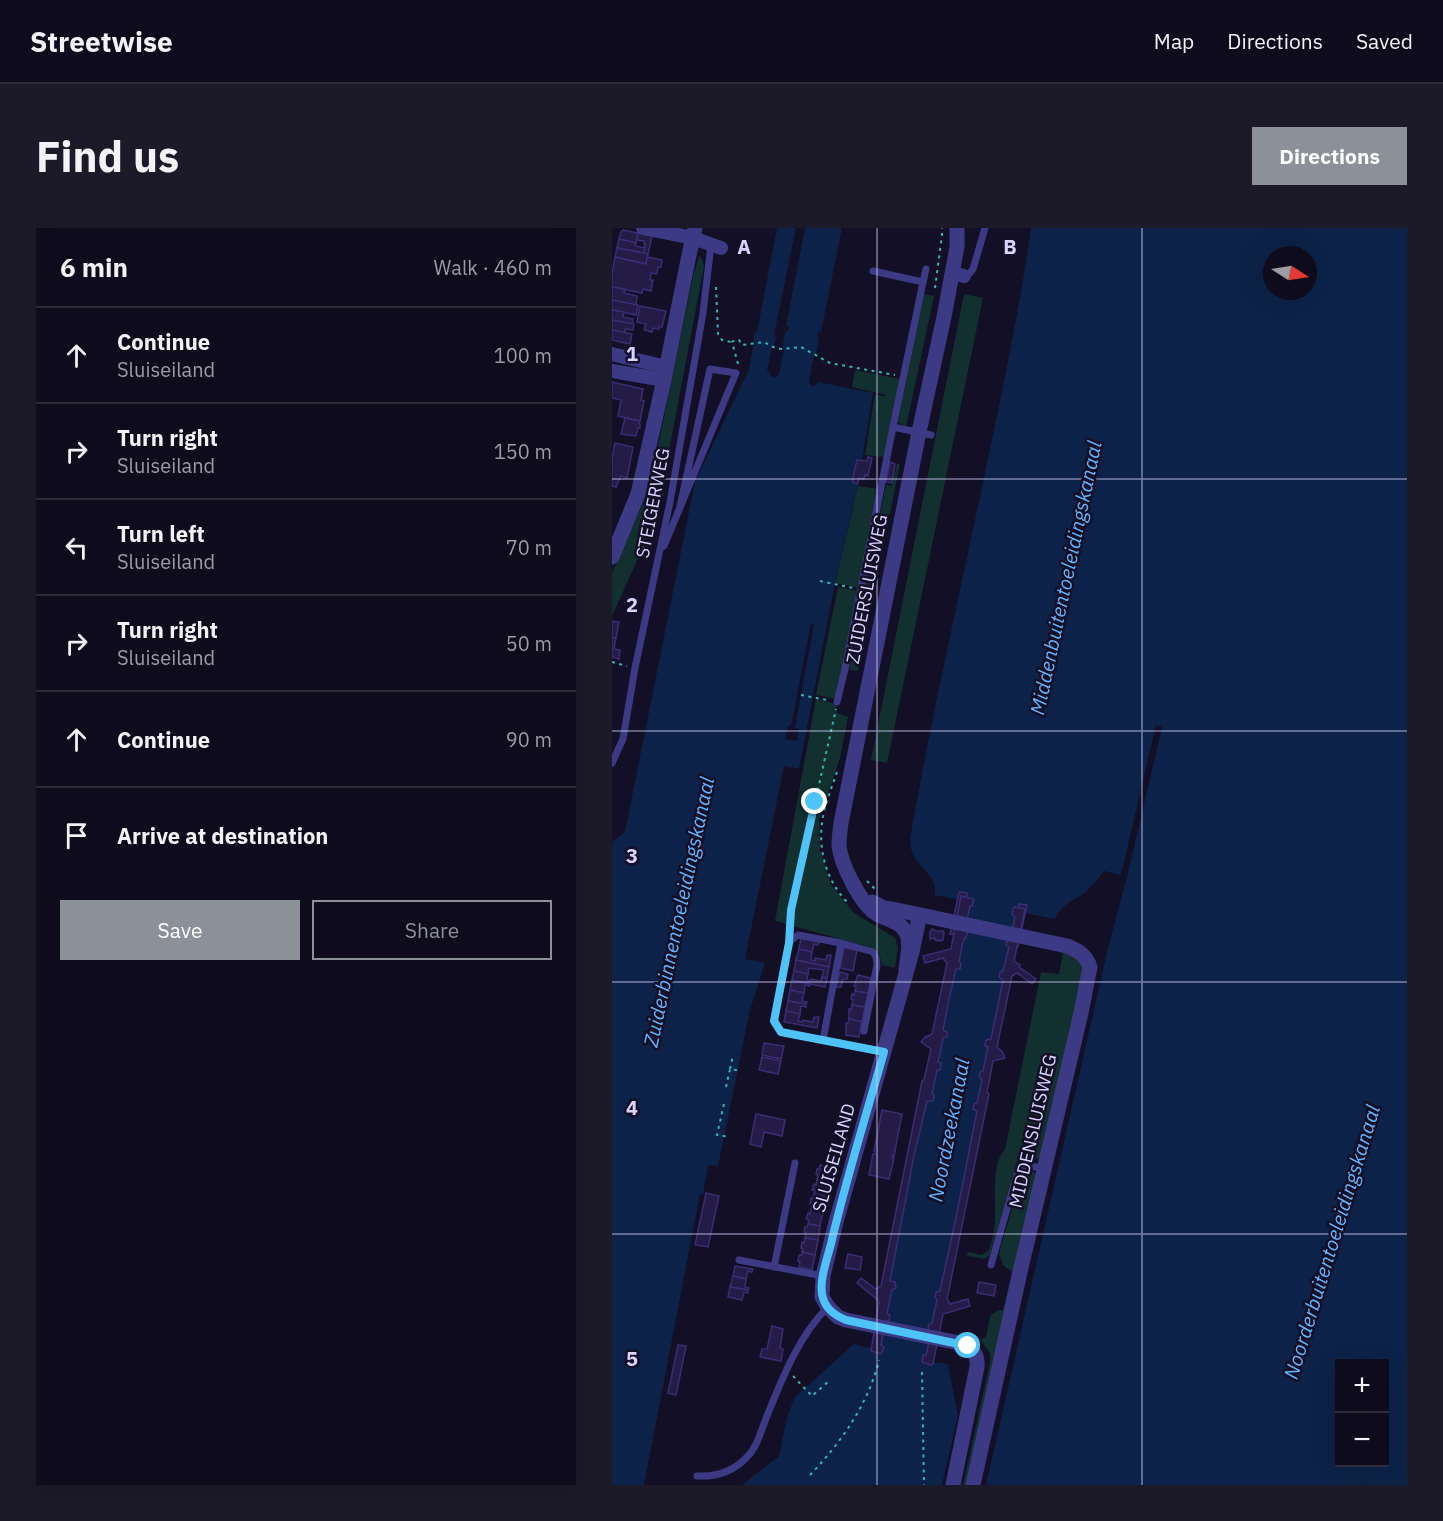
<!DOCTYPE html>
<html lang="en">
<head>
<meta charset="utf-8">
<style>
  :root { --surface:#0e0b1c; --page:#1c1929; --text:#f1f3f6; --muted:#9b9ba3; --line:#2e2b3b; --accent:#8c9099 }
  body { margin:0; font-family:"IBM Plex Sans",sans-serif; background:var(--page); color:var(--text) }
  .controls { position:absolute; right:18px; bottom:18px; display:grid; overflow:hidden; border-radius:0px; box-shadow:0 6px 24px #0002 }
  .controls button { width:54px; height:54px; display:grid; place-items:center; padding:0; border:0; border-bottom:2px solid var(--line); background:var(--surface); color:var(--text); font:30px sans-serif }
  .compass { position:absolute; left:651px; top:18px; width:54px; height:54px; border-radius:50%; background:var(--surface); box-shadow:0 6px 24px #0002; rotate:102deg }
  .stop { position:absolute; width:18px; height:18px; margin:-14px; border:4px solid #4fc3f7; border-radius:50%; background:#fff }
  .stop.end { background:#4fc3f7; border-color:#fff; box-shadow:0 2px 6px #0008 }
  .list { margin:0; padding:0; list-style:none }
  h2 { display:flex; justify-content:space-between; align-items:center; height:78px; margin:0; padding:0 24px; font-size:26px }
  h2 small { font-size:20px; font-weight:400; color:var(--muted) }
  .list li { display:grid; grid-template-columns:39px 1fr auto; gap:18px; align-items:center; box-sizing:border-box; height:96px; padding:0 24px; border-top:2px solid var(--line) }
  .list b { display:block; font-size:22px; white-space:nowrap }
  .list p { margin:0; font-size:20px; white-space:nowrap; color:var(--muted) }
  .list em { font-size:20px; font-style:normal; color:var(--muted) }
  .actions { display:flex; gap:12px; padding:18px 24px }
  .actions a { flex:1; padding:14px 0; border:2px solid var(--accent); border-radius:0px; text-align:center; font-size:21px; color:var(--accent) }
  .actions .main { background:var(--accent); color:#fff }
  .icon { flex:none; width:33px; height:33px; fill:none; stroke:currentColor; stroke-width:2; stroke-linecap:round; stroke-linejoin:round }
  .map { position:relative; flex:none; width:795px; height:1257px; overflow:hidden; border-radius:0px }
  header { display:flex; align-items:center; gap:36px; box-sizing:border-box; height:84px; padding:0 30px; background:var(--surface); border-bottom:2px solid var(--line) }
  header strong { font-size:28px }
  nav { display:flex; gap:33px; margin-inline-start:auto; font-size:21px }
  .intro { display:flex; align-items:center; justify-content:space-between; box-sizing:border-box; height:144px; padding:0 36px }
  h1 { margin:0; font-size:42px }
  .button { padding:15px 27px; border-radius:0px; background:var(--accent); color:#fff; font-size:21px; font-weight:700 }
  main { display:flex; gap:36px; padding:0 36px }
  aside { flex:1; background:var(--surface); border-radius:0px; box-shadow:0 6px 24px #0002 }
  .map>svg:first-child { display:block }
</style>
</head>
<body>
<header>
<strong>Streetwise</strong>
<nav><a>Map</a><a>Directions</a><a>Saved</a></nav>
</header>
<div class="intro"><h1>Find us</h1><a class="button">Directions</a></div>
<main>
<aside>
<h2>6 min<small>Walk · 460 m</small></h2>
<ul class="list">
<li><svg class="icon" aria-label="ahead" viewBox="0 0 24 24"><path d="M12 20V5M6 11l6-6 6 6"/></svg><div><b>Continue</b><p>Sluiseiland</p></div><em>100 m</em></li>
<li><svg class="icon" aria-label="right" viewBox="0 0 24 24"><path d="M7 20v-9h11M14 6l5 5-5 5"/></svg><div><b>Turn right</b><p>Sluiseiland</p></div><em>150 m</em></li>
<li><svg class="icon" aria-label="left" viewBox="0 0 24 24"><path d="M17 20v-9H6M10 6l-5 5 5 5"/></svg><div><b>Turn left</b><p>Sluiseiland</p></div><em>70 m</em></li>
<li><svg class="icon" aria-label="right" viewBox="0 0 24 24"><path d="M7 20v-9h11M14 6l5 5-5 5"/></svg><div><b>Turn right</b><p>Sluiseiland</p></div><em>50 m</em></li>
<li><svg class="icon" aria-label="ahead" viewBox="0 0 24 24"><path d="M12 20V5M6 11l6-6 6 6"/></svg><div><b>Continue</b></div><em>90 m</em></li>
<li><svg class="icon" aria-label="arrive" viewBox="0 0 24 24"><path d="M6 21V4h12l-3 4 3 4H6"/></svg><div><b>Arrive at destination</b></div></li>
</ul>
<div class="actions"><a class="main">Save</a><a>Share</a></div>
</aside>
<div class="map">
<svg width="795" height="1257" viewBox="0 0 795 1257">
  <rect width="100%" height="100%" fill="#130f26"/>
  <g fill="#12302f">
    <path d="M88,27L92,38L46,281L34,313L0,388V345L32,273L43,233L82,44Z"/>
    <path d="M311,66L322,68L294,199L286,194Z"/>
    <path d="M352,66L371,70L275,535L259,532Z"/>
    <path d="M243,142L288,151L273,229L253,227L263,166L271,168L275,167L240,159Z"/>
    <path d="M285,236H288L262,363L252,362L274,257L280,258Z"/>
    <path d="M246,258L267,261L247,360L223,355Z"/>
    <path d="M226,359L247,363L224,471L204,467Z"/>
    <path d="M258,365L261,366L246,443L237,442L251,373L256,374Z"/>
    <path d="M204,471L224,476L225,485L236,489L228,530L207,592L208,622L219,657L242,685L283,710L286,720L283,740L270,737L267,725L257,719L163,693Z"/>
    <path d="M451,724L466,730L471,740L467,770L429,929C420,935 411,926 404,935L378,1027L372,1031L355,1028L356,1024L370,1027L377,1022C380,1012 383,1001 383,990C384,969 379,937 393,921L429,744L447,746Z"/>
    <path d="M415,942L421,943L424,947L355,1257H351L378,1134V1125L368,1112L374,1109L378,1088L386,1082H391L400,1044L391,1037L387,1026L410,946Z"/>
  </g>
  <g fill="#0c2248" fill-rule="evenodd">
    <path d="M165,0H184L162,107L164,108L162,119H160L155,143L158,144V147L161,150L164,149L167,146L172,120H170L174,102L176,103L177,99L174,98L193,0H230L209,104H206L205,108L207,109L204,126H202L197,155L200,158L204,157L206,154L261,165L246,257L223,355L187,541L172,538L133,731L153,735L138,782L106,938L96,937L91,967L88,966L32,1257H0V614L13,604L83,254L137,141L142,115H141L143,104H145Z"/>
    <path d="M419,0H795V1257H374L497,716L515,649L550,499L544,497L509,647L492,643C487,649 482,656 476,662C464,673 450,674 443,691L412,685L413,681L401,680L400,686L403,689L397,714H394V717L397,719L391,743L388,744L387,749L391,752L379,811L374,812L373,818L376,819L371,843L368,844L367,849L370,852L365,875L362,876L361,880L365,883L345,985L328,1063L324,1064L323,1069L325,1072L320,1095L317,1096V1114L314,1127H311L310,1134L319,1137L321,1134L336,1136L346,1187L330,1257H130L167,1228L175,1189L183,1169L242,1116L259,1120L260,1124L270,1125L272,1119L269,1117L273,1094L277,1092L278,1088L275,1085L280,1062L283,1060V1055L278,1053L293,975L315,873L321,872L322,867L320,866L325,842L328,841C327,830 329,821 331,810L334,809L335,805L331,802L344,741H348L349,735L347,734L352,711L355,710L356,704L353,702L358,678H360L362,672L349,668L348,672L323,667C323,662 323,656 320,652C310,635 298,633 298,610C319,492 345,376 370,259C388,173 407,87 419,0ZM660,27H696V63H660ZM728,1136H772V1234H728Z"/>
  </g>
  <path fill="#130f26" d="M199,395L202,396L183,500L187,501L185,513L173,511L176,498H179Z"/>
  <g fill="#241b47" stroke="#3b2d73" stroke-width="1.5">
    <path d="M11,2L26,5L24,15L7,11L9,4Z"/>
    <path d="M26,5L40,8L36,26L32,25L33,16H32V13L25,12Z"/>
    <path d="M7,11L24,15L23,18L33,20L32,25L5,20Z"/>
    <path d="M5,20L36,26L34,36L3,29Z"/>
    <path d="M3,29L34,36L35,29L50,32L49,39H46L45,46L39,45L38,52H41L39,63L31,61L30,65L0,59V46Z"/>
    <path d="M0,59L13,61L12,65L25,68L24,77L0,72Z"/>
    <path d="M0,72L26,77L24,87L0,82Z"/>
    <path d="M28,78L54,83L50,99H47V101L41,100L40,104L32,102L34,96L25,94Z"/>
    <path d="M0,82L12,84L11,89L21,91L20,96L0,92Z"/>
    <path d="M0,92L22,96L21,102L13,101V105L0,102Z"/>
    <path d="M0,102L20,106L18,116L0,112Z"/>
    <path d="M0,154L31,161L29,172L32,173L28,193L6,188L9,172L0,170Z"/>
    <path d="M13,190L27,193V195L28,196V200H26L24,208L9,206Z"/>
    <path d="M3,215L21,219L15,250L9,248L4,259L0,258V230Z"/>
    <path d="M256,229L260,230L256,248L253,247L252,251L247,250L246,255L245,256L242,255L240,253L245,232L255,233Z"/>
    <path d="M278,234L283,236L280,255L274,254Z"/>
    <path d="M0,393L7,394L4,410H0Z"/>
    <path d="M0,410H4L2,421L8,422L7,431L0,429Z"/>
    <path d="M347,664L355,665L347,707L338,706Z"/>
    <path d="M349,668L362,671L360,678H358L353,702L356,703L354,710L352,711L350,718L347,734L349,735L348,741H344L337,771L331,802L335,804V809L331,810L329,821L326,834L329,835L328,842H325L320,866L322,867L321,873H315L302,928L278,1053L283,1054L284,1060L280,1062L275,1085L278,1088L277,1092L273,1094L269,1117L272,1119L270,1125L269,1126L259,1123L267,1073L245,1055L249,1050L264,1061L269,1058L310,853L312,852L319,821L309,814L314,808L315,809L320,806L335,735L331,730L313,735L311,728L339,721Z"/>
    <path d="M407,676L415,677L406,719L398,718Z"/>
    <path d="M403,679L413,681L402,733L408,737L407,739L424,751L420,756L405,745L400,748L385,819L389,823H390L393,830L381,833L375,864L377,866L335,1071L338,1076L356,1071L358,1078L331,1086L321,1136L319,1137L310,1134L311,1127H314L317,1114L316,1101L317,1096L320,1095L325,1072L323,1069L324,1064L328,1063L345,985L365,883L361,881L362,876L365,875L370,852L367,849L368,844L371,843L376,819L373,818L374,812L379,811L387,772L391,752L387,749L388,744L391,743L397,719L394,717V714L398,713L400,704L403,689L400,686L401,680Z"/>
    <path d="M320,701L324,703H331L332,705L331,712L329,713L323,712V710L318,711V704Z"/>
    <path d="M189,710L207,714L206,717L202,716L200,724L187,721Z"/>
    <path d="M232,720L245,722L241,743L228,740Z"/>
    <path d="M187,721L200,724L199,732L203,733V730L214,732L215,727H219L217,739L184,732Z"/>
    <path d="M184,732L217,739L215,750L210,749L212,742L197,740L196,746L182,743Z"/>
    <path d="M182,743L196,746L195,752L198,753L199,751L209,753L210,749L215,750L213,759L180,752Z"/>
    <path d="M228,744L236,746L235,751H231L229,759H224Z"/>
    <path d="M246,747L259,750L256,765L243,763L244,758H242Z"/>
    <path d="M180,752L198,756V758L193,757L192,765L178,762Z"/>
    <path d="M178,762L192,765L190,773L195,774L194,776L176,773Z"/>
    <path d="M243,763L256,765L253,779L240,777L241,772L239,771L240,766L242,767Z"/>
    <path d="M176,773L194,776V779L189,778L188,786L174,783Z"/>
    <path d="M240,777L253,779L250,794L237,791V781L239,782Z"/>
    <path d="M174,783L188,786L186,793L190,794L191,792L201,794L202,789H207L205,800L172,794Z"/>
    <path d="M237,791L250,794L247,809L234,807V795H236Z"/>
    <path d="M152,815L172,818L169,831L150,827Z"/>
    <path d="M150,829L169,833L166,846L147,842Z"/>
    <path d="M270,882L290,886L282,928L281,927L280,930H282L277,951L257,947L261,926H263V924L262,923Z"/>
    <path d="M144,886L173,892L170,908L152,904L149,919L138,916Z"/>
    <path d="M208,937L220,939L217,954L205,952L206,947L204,946L205,941H207Z"/>
    <path d="M205,952L217,954L214,969L202,967L203,962H200L202,956L204,957Z"/>
    <path d="M94,965L107,968L96,1019L83,1017Z"/>
    <path d="M202,967L214,969L211,983L199,981L200,976H198L199,970L201,971Z"/>
    <path d="M199,981L211,983L208,998L196,996L197,992L194,991L196,985L198,986Z"/>
    <path d="M196,996L208,998L206,1012L193,1010L194,1005L192,1004L193,999H195Z"/>
    <path d="M193,1010L206,1012L203,1027L190,1024L191,1021L189,1020L190,1014L192,1015Z"/>
    <path d="M190,1024L203,1027L200,1042L187,1039L188,1034L186,1033L187,1027H190Z"/>
    <path d="M236,1026L250,1029L248,1042L233,1040Z"/>
    <path d="M123,1038L141,1041L140,1044L136,1043L134,1051L121,1048Z"/>
    <path d="M121,1048L134,1051L133,1059L137,1060L136,1062L118,1059Z"/>
    <path d="M367,1054L384,1057L382,1068L365,1065Z"/>
    <path d="M118,1059L136,1062V1065L132,1064L130,1072L116,1069Z"/>
    <path d="M160,1098L171,1101L168,1120L171,1121L169,1133L148,1129L150,1121H155Z"/>
    <path d="M66,1117L74,1118L64,1167L56,1165Z"/>
  </g>
  <g fill="none" stroke-linecap="round" stroke-linejoin="round">
    <g stroke="#2fb8b0" stroke-width="2" stroke-dasharray="3 4.5" stroke-linecap="butt">
      <path d="M104,59L106,106L110,112L119,114"/>
      <path d="M323,60L330,7V0"/>
      <path d="M126,136L120,114L123,112H127L130,117L152,114L161,119L169,121L189,119L218,135L283,147"/>
      <path d="M208,353L241,360"/>
      <path d="M0,434L15,438"/>
      <path d="M189,467L215,472"/>
      <path d="M225,544C220,559 214,573 211,589C205,620 214,653 236,675"/>
      <path d="M255,653L264,662"/>
      <path d="M178,702L179,682L224,481"/>
      <path d="M118,841L121,827"/>
      <path d="M114,859L118,841L129,843"/>
      <path d="M112,876L105,907L118,909"/>
      <path d="M310,1144L312,1257"/>
      <path d="M181,1148L200,1168L217,1153"/>
      <path d="M198,1247C228,1216 257,1175 267,1132"/>
    </g>
    <g stroke="#3d3a85" stroke-width="7">
      <path d="M261,43L311,54L281,199"/>
      <path d="M352,47L357,46L361,41L373,0"/>
      <path d="M311,54L314,41"/>
      <path d="M52,318L124,145L98,141L67,283"/>
      <path d="M225,474L233,441L281,199L319,207"/>
      <path d="M0,535L11,511L23,440L58,274L91,85L99,17"/>
      <path d="M252,803L265,737L264,729L261,724L229,715L186,707L177,714L162,793L169,804L272,824"/>
      <path d="M211,812L229,715"/>
      <path d="M127,1032L211,1048"/>
      <path d="M379,1037L407,939L414,937L433,941"/>
      <path d="M162,1039L183,935"/>
      <path d="M85,1248C104,1249 121,1244 135,1229C146,1218 149,1202 155,1188C170,1151 187,1107 216,1079"/>
    </g>
    <g stroke="#3d3a85" stroke-width="14">
      <path d="M31,0L81,10L109,20"/>
      <path d="M340,45L352,48"/>
      <path d="M0,126L54,139"/>
      <path d="M0,143L52,152"/>
    </g>
    <g stroke="#3d3a85" stroke-width="15">
      <path d="M0,329L26,266L52,152L76,32L83,0"/>
      <path d="M260,674L272,680L285,682L455,718C467,723 474,727 478,739L469,785L408,1044L361,1257"/>
      <path d="M306,687V696L300,724L224,994L211,1048L210,1069L216,1079L226,1089L234,1092L352,1116C362,1121 366,1128 365,1139L341,1257"/>
      <path d="M294,742C295,731 299,716 295,706C289,693 275,692 265,686C249,677 229,636 227,618C227,611 228,602 229,595L307,204L332,89L345,19V0"/>
    </g>
  </g>
  <g fill="none" stroke-linecap="round" stroke-linejoin="round">
    <path stroke="#4fc3f7" stroke-width="8" d="M203,574L179,682L177,715L162,793L169,804L272,824C254,888 234,951 219,1016C215,1031 206,1056 211,1070C214,1081 224,1088 234,1092L356,1118"/>
  </g>
  <path fill="none" stroke="#d9d4ff" stroke-width="1.5" stroke-opacity="0.55" d="M265,0V1257M530,0V1257M0,251H795M0,503H795M0,754H795M0,1006H795"/>
  <g text-anchor="middle" stroke-width="5" stroke-linejoin="round" paint-order="stroke">
    <g font-size="18" fill="#d9d4ff" stroke="#130f26">
      <text transform="translate(41 275) rotate(-79)" y="6">STEIGERWEG</text>
      <text transform="translate(255 361) rotate(-79)" y="6">ZUIDERSLUISWEG</text>
      <text transform="translate(421 903) rotate(-77)" y="6">MIDDENSLUISWEG</text>
      <text transform="translate(222 930) rotate(-74)" y="6">SLUISEILAND</text>
    </g>
    <g font-size="20" font-style="italic" fill="#62b6ff" stroke="#130f26">
      <text transform="translate(454 350) rotate(-78)" y="7">Middenbuitentoeleidingskanaal</text>
      <text transform="translate(67 684) rotate(-78)" y="7">Zuiderbinnentoeleidingskanaal</text>
      <text transform="translate(337 902) rotate(-79)" y="7">Noordzeekanaal</text>
      <text transform="translate(720 1014) rotate(-73)" y="7">Noorderbuitentoeleidingskanaal</text>
    </g>
  </g>
  <g font-size="20" text-anchor="middle" font-weight="bold" fill="#d9d4ff" stroke="#130f26" stroke-width="5" stroke-linejoin="round" paint-order="stroke">
    <text x="132" y="26">A</text>
    <text x="398" y="26">B</text>
    <text x="20" y="133">1</text>
    <text x="20" y="384">2</text>
    <text x="20" y="635">3</text>
    <text x="20" y="887">4</text>
    <text x="20" y="1138">5</text>
  </g>
</svg>
<div class="controls">
<button>+</button>
<button>−</button>
</div>
<svg class="compass" viewBox="-18 -18 36 36"><path d="M0-13l5 13h-10z" fill="#e53935"/><path d="M0 13l5-13h-10z" fill="#9b9ba3"/></svg>
<div class="stop" style="left:356px;top:1118px"></div>
<div class="stop end" style="left:203px;top:574px"></div>
</div>
</main>
</body>
</html>
